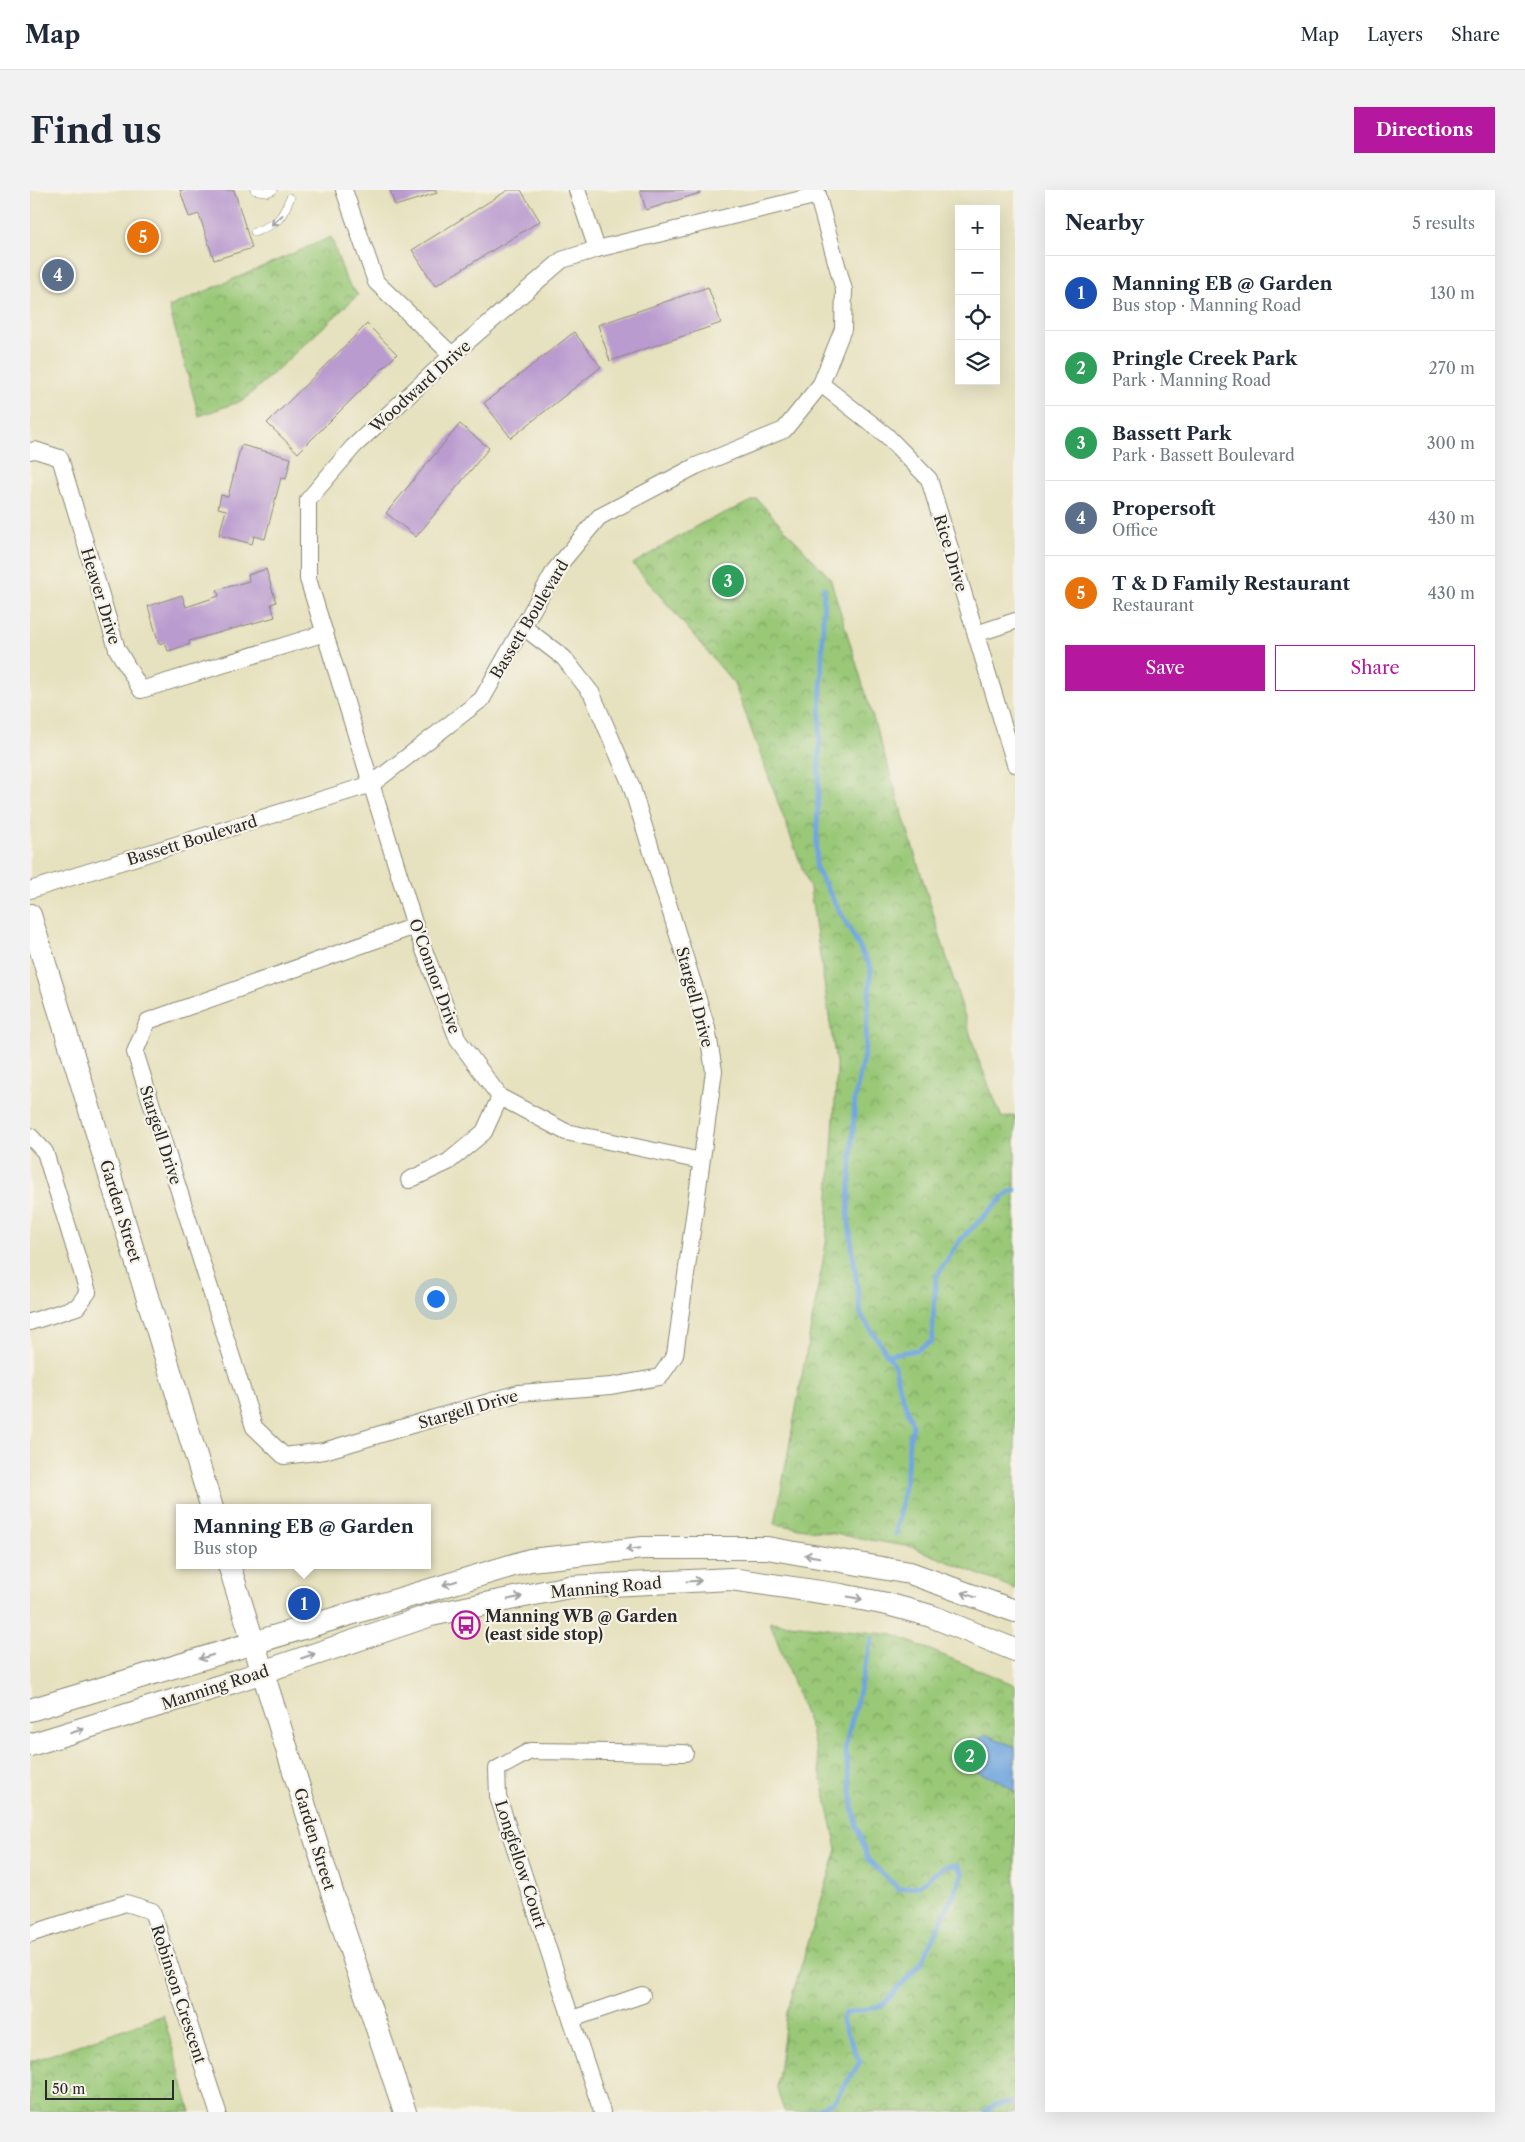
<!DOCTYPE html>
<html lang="en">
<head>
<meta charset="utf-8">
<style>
  :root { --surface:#fff; --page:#f2f2f3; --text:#1f2937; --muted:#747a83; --line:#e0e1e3; --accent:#b5179e }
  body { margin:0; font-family:"Libre Caslon Text",serif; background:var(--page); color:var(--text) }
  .controls { position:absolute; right:15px; top:15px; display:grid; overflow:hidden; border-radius:0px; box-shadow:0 5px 20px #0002 }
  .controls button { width:45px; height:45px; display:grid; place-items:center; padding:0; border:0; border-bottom:1px solid var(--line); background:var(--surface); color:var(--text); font:25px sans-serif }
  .scale { position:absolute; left:15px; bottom:12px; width:129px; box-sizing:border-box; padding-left:5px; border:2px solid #2b2b2b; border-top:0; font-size:14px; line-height:18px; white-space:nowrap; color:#2b2b2b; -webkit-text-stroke:4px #f7f3e8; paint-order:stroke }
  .you { position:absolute; left:405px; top:1108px; width:18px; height:18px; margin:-12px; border:4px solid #fff; border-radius:50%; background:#1a73e8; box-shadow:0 0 0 8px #1a73e833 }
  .badge { display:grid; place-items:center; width:32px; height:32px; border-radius:50%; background:var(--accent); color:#fff; font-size:16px; font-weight:700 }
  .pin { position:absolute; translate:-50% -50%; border:2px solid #fff; box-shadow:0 1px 5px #0006 }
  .popup { position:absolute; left:146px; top:1314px; width:255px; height:65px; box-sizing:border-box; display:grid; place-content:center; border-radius:0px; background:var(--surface); filter:drop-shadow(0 1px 4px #0005); font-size:16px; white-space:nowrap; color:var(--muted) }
  .popup b { font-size:19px; color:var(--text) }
  .popup::after { content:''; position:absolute; left:50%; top:100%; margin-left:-10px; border:10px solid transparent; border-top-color:var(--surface) }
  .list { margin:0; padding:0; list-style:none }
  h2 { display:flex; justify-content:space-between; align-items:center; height:65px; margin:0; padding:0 20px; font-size:21px }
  h2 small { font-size:16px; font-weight:400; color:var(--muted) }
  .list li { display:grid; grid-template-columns:32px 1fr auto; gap:15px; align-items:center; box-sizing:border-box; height:75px; padding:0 20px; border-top:1px solid var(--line) }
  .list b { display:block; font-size:19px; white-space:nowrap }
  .list p { margin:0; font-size:16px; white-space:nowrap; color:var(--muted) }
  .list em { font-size:16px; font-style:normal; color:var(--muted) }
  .actions { display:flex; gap:10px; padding:15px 20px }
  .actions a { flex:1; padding:11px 0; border:1px solid var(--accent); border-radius:0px; text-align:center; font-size:18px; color:var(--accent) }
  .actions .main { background:var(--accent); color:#fff }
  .icon { flex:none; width:28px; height:28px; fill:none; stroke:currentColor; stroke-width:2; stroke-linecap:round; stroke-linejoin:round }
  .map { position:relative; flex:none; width:985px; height:1922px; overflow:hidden; border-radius:0px }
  header { display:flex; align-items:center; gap:30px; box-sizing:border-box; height:70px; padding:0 25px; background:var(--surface); border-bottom:1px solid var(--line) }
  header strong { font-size:24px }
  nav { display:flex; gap:28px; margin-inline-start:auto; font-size:18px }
  .intro { display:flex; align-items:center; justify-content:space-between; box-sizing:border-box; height:120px; padding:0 30px }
  h1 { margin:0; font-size:35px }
  .button { padding:12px 22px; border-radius:0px; background:var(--accent); color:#fff; font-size:18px; font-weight:700 }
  main { display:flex; gap:30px; padding:0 30px }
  aside { flex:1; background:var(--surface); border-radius:0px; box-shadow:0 5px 20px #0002 }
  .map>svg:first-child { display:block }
</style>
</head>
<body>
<header>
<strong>Map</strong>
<nav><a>Map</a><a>Layers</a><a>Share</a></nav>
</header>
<div class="intro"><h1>Find us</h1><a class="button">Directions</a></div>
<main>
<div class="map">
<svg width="985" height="1922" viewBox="0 0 985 1922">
  <defs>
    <pattern id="park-crowns" width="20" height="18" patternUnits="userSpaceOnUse" patternTransform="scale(1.25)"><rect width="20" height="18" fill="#99c877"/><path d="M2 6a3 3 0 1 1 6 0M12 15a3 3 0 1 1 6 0" fill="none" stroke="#7da362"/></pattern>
  </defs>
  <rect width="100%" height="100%" fill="#f7f3e8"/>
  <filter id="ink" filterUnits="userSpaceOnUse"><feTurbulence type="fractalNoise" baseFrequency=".02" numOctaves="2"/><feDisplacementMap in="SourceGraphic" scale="10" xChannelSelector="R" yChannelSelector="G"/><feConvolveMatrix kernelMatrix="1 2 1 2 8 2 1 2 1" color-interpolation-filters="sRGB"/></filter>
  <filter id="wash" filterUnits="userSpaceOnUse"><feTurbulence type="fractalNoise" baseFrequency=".0096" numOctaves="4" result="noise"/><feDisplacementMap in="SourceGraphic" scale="20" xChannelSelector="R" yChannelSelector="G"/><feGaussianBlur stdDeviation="1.12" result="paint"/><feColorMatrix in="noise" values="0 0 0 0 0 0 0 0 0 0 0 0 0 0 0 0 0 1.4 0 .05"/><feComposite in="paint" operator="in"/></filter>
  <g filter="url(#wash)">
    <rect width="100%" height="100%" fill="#e6e1be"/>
    <g fill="url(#park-crowns)" stroke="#627a51">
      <path d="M301,47L316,90L328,105L214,210L169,226L139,117Z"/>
      <path d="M727,309L800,388L947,866L972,928L985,925V1399L882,1357L745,1334L796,1054L807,879L780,699L704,493L603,374L672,333Z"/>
      <path d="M740,1432L864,1445L985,1495V1922H754L747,1898L757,1822L807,1659L781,1540Z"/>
      <path d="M133,1825L161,1922H0V1872Z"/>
    </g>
    <path fill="#71a6de" stroke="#4e6884" d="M955,1544L985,1557V1602L972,1592L941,1579L950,1549Z"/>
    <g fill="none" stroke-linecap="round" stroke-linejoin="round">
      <g stroke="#71a6de" stroke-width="5">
        <path d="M794,398L786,678L841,778L835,859L825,908L818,1026L831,1125L865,1176L868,1194L883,1236L879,1252L877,1279L866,1344"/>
        <path d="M857,1165L887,1160L902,1151L906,1087L931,1049L979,1002L985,1000"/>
        <path d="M779,1922L804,1912L830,1872L812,1831L814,1824L852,1816L892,1772L933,1684L927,1675L914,1677L888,1696L869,1699L838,1670L825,1630L815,1558L842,1448"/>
        <path d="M955,1922L964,1915L985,1912"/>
      </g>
    </g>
    <g id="blocks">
      <g fill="#ba9bcf">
        <path d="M150,0H204L222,58L184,70L169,24L159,27Z"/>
        <path d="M360,0H406L407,3L365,16Z"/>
        <path d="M478,0H491L510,31L405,96L382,60Z"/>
        <path d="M610,0H670V3L616,20Z"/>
        <path d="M678,97L691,133L580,171L568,135Z"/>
        <path d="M337,134L367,164L268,263L237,233Z"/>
        <path d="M544,142L571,177L481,248L454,213Z"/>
        <path d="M430,234L459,258L386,347L356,323Z"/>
        <path d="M211,255L261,268L256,289L251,288L235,349L224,346L222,354L189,345L196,320L188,318L191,305L198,307Z"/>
        <path d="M236,379L246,412L241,414L245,427L159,451L160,454L138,461L135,452L129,454L118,416L152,405L156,417L189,406L187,400L219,391L218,385Z"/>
      </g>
    </g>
  </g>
  <g filter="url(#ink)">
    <use href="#blocks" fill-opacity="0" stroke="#888674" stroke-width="1"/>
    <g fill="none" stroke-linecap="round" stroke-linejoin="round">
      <g stroke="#888674" stroke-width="9">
        <g id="lane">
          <path d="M225,0L238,2L243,0"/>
          <path d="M225,42C247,33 251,31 260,8"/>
        </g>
      </g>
      <g stroke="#888674" stroke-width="18">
        <g id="street">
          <path d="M314,0L346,92L422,165"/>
          <path d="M547,0L567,59"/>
          <path d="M791,194L856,245L899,289L985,574"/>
          <path d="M0,261L5,260L30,268L87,459L111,500L295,443"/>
          <path d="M946,444L985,431"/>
          <path d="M0,700L342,594L452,509L525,380L569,327L666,276L754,240L791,194L813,139L814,100L786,0"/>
          <path d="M385,736L118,831L105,862L224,1237L254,1266L294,1261L489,1203L581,1196L630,1187L645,1165L684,881L677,838L601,595L562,504L534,468L492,436"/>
          <path d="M0,946L15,962L58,1102L47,1117L0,1132"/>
          <path d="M671,971L536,942L470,907L428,850L385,736L278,389V310L323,257L422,165L532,70L567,59L788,5"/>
          <path d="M379,990L418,972L454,942L470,907"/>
          <path d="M0,1744L96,1713L122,1721L188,1922"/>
          <path d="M542,1829L612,1805"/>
          <path d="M572,1922L468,1607L467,1579L500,1561L655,1563"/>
        </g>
      </g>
      <g stroke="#888674" stroke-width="24">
        <g id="secondary">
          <path d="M0,725L182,1318"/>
          <path d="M199,1375L313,1737L375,1922"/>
          <path d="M0,1520L500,1370L613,1358H737L880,1383L985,1421"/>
          <path d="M0,1555L203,1492L401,1425L539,1397L701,1389L811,1405L857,1414L901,1426L985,1460"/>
        </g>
      </g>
      <use href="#lane" stroke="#fff" stroke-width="8"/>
      <use href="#street" stroke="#fff" stroke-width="16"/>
      <use href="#secondary" stroke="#fff" stroke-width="22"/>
    </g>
    <defs><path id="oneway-shaft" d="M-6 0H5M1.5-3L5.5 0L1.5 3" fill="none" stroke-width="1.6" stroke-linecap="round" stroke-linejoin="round" transform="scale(1.25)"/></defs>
    <g stroke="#a0a0a0">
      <use href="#oneway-shaft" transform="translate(247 30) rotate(138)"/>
      <use href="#oneway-shaft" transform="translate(603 1359) rotate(174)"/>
      <use href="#oneway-shaft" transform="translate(782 1366) rotate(-170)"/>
      <use href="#oneway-shaft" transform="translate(664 1391) rotate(-3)"/>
      <use href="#oneway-shaft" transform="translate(420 1393) rotate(163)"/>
      <use href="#oneway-shaft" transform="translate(939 1405) rotate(-160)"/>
      <use href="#oneway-shaft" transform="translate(485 1408) rotate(-11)"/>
      <use href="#oneway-shaft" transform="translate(825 1408) rotate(11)"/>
      <use href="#oneway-shaft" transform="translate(278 1466) rotate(-19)"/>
      <use href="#oneway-shaft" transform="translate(176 1467) rotate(163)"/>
      <use href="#oneway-shaft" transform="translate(47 1541) rotate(-17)"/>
    </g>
  </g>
  <defs>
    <g id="bus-ring" transform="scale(1.4375)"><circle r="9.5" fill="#f7f3e8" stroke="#b5179e" stroke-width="1.5"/><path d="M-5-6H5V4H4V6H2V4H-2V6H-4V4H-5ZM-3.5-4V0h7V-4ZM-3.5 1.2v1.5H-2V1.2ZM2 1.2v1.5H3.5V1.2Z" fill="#b5179e"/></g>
  </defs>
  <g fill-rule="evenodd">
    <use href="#bus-ring" x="436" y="1435"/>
  </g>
  <g text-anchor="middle" stroke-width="4.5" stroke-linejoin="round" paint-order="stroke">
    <g font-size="16" fill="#2b2b2b" stroke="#f7f3e8">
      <text transform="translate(390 196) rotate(-42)" y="6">Woodward Drive</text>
      <text transform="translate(921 363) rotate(73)" y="6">Rice Drive</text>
      <text transform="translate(71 406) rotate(73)" y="6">Heaver Drive</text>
      <text transform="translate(499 429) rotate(-59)" y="6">Bassett Boulevard</text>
      <text transform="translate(162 650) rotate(-17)" y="6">Bassett Boulevard</text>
      <text transform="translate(405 786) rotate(70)" y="6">O'Connor Drive</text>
      <text transform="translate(665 807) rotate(75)" y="6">Stargell Drive</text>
      <text transform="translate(131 945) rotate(72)" y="6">Stargell Drive</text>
      <text transform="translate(91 1021) rotate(73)" y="6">Garden Street</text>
      <text transform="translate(438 1219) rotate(-16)" y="6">Stargell Drive</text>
      <text transform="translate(576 1397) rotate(-5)" y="6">Manning Road</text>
      <text transform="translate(185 1497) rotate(-18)" y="6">Manning Road</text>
      <text transform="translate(285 1649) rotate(73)" y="6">Garden Street</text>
      <text transform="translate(491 1674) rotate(72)" y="6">Longfellow Court</text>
      <text transform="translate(149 1804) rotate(72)" y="6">Robinson Crescent</text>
    </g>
    <g font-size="16" font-weight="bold" fill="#2b2b2b" stroke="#f7f3e8" text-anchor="start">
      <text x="455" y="1432">Manning WB @ Garden<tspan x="455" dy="18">(east side stop)</tspan></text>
    </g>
  </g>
</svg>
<div class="controls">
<button>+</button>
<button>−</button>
<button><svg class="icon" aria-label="locate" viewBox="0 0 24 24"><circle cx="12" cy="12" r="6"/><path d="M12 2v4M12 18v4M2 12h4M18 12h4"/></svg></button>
<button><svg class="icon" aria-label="layers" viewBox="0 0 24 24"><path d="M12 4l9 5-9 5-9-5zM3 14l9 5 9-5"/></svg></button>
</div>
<div class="scale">50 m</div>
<div class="you"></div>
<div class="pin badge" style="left:274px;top:1414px;background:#1a4fb4">1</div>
<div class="popup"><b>Manning EB @ Garden</b>Bus stop</div>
<div class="pin badge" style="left:940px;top:1566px;background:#2e9e5b">2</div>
<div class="pin badge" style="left:698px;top:391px;background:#2e9e5b">3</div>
<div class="pin badge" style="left:28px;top:85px;background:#5c6f8a">4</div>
<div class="pin badge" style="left:113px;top:47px;background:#e8710a">5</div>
</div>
<aside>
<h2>Nearby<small>5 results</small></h2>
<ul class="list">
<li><span class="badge" style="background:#1a4fb4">1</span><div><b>Manning EB @ Garden</b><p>Bus stop · Manning Road</p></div><em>130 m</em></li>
<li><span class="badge" style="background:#2e9e5b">2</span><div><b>Pringle Creek Park</b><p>Park · Manning Road</p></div><em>270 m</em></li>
<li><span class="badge" style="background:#2e9e5b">3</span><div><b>Bassett Park</b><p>Park · Bassett Boulevard</p></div><em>300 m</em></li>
<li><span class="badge" style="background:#5c6f8a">4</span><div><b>Propersoft</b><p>Office</p></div><em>430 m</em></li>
<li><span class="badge" style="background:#e8710a">5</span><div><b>T &amp; D Family Restaurant</b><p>Restaurant</p></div><em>430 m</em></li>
</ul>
<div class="actions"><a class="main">Save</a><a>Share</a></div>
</aside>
</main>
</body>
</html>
